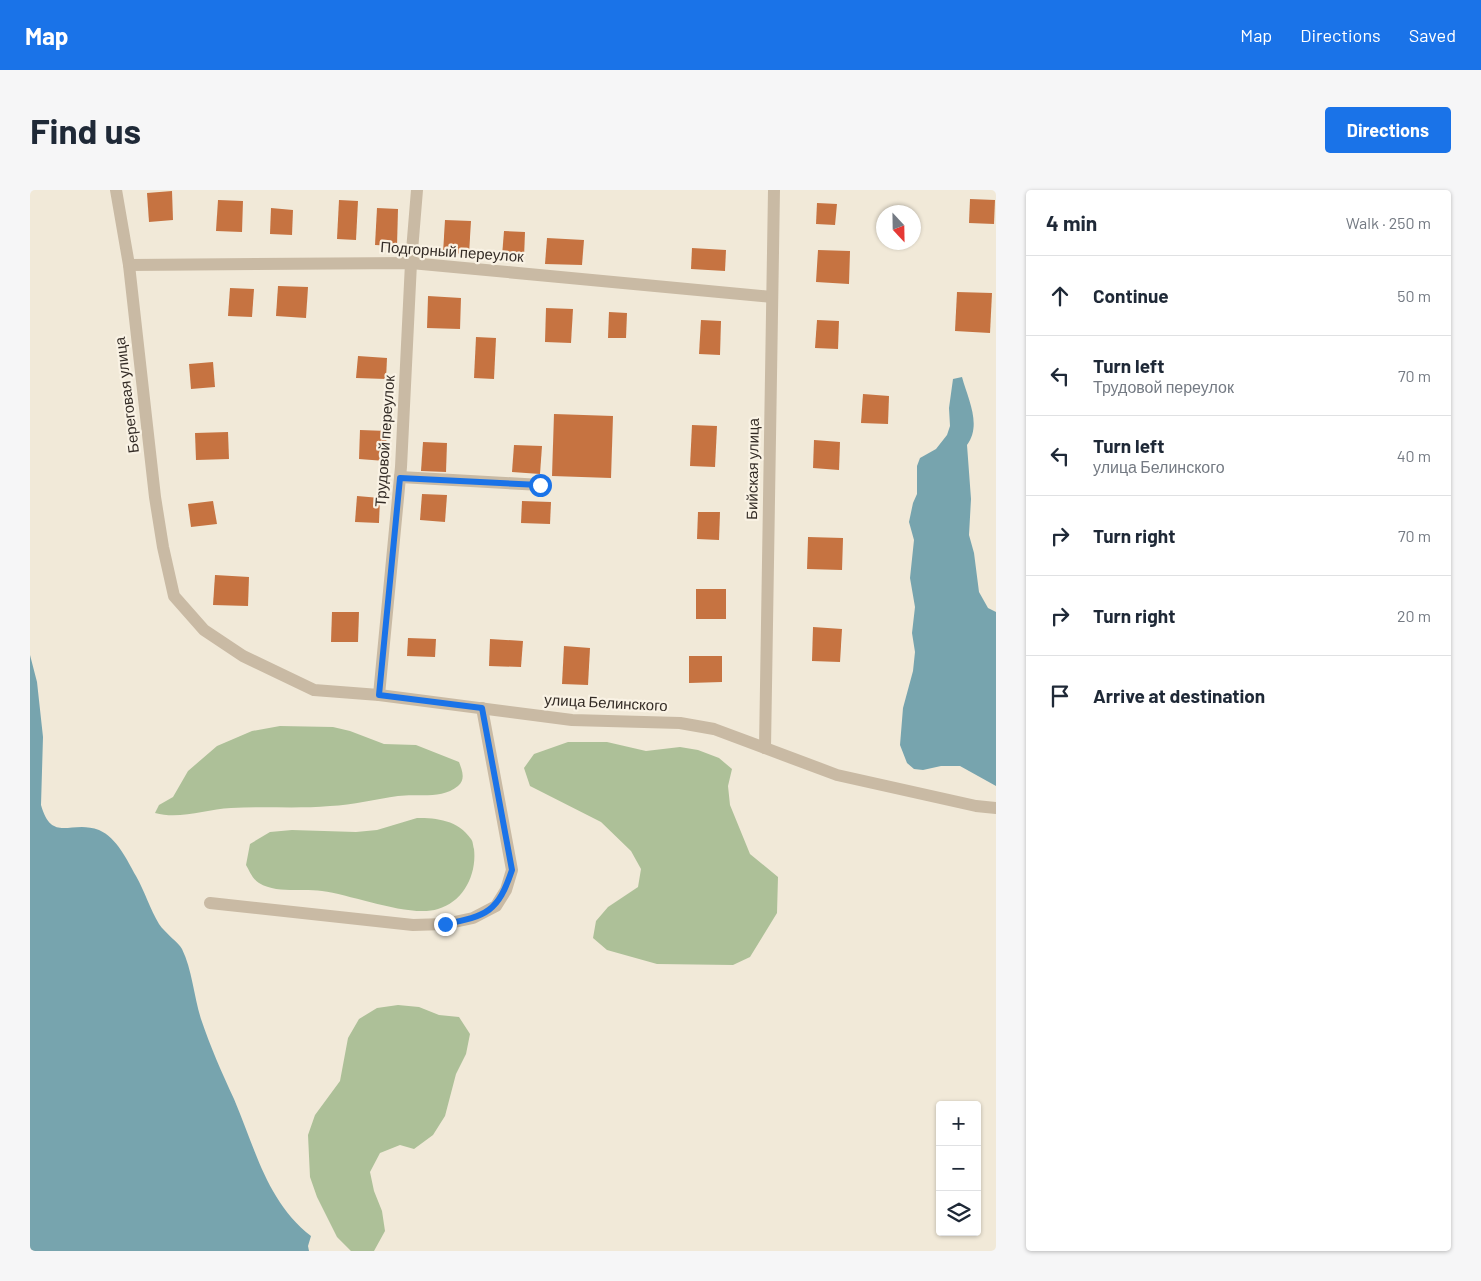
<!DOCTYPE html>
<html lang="en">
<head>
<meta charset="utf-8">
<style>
  :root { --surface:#fff; --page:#f6f6f7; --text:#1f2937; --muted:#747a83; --line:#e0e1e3; --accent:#1a73e8 }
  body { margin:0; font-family:Barlow,sans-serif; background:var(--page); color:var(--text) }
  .controls { position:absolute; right:15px; bottom:15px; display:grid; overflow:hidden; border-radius:5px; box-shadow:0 1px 4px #0004 }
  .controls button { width:45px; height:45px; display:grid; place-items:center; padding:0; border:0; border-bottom:1px solid var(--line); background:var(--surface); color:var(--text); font:25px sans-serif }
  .compass { position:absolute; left:846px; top:15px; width:45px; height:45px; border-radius:50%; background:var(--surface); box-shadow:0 1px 4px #0004; rotate:158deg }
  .stop { position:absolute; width:15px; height:15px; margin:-11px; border:4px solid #1a73e8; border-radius:50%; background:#fff }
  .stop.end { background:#1a73e8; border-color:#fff; box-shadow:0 1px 5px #0008 }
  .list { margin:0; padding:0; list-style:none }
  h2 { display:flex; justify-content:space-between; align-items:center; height:65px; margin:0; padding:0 20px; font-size:21px }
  h2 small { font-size:16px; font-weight:400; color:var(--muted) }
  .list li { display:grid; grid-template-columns:32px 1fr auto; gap:15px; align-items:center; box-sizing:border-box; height:80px; padding:0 20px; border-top:1px solid var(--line) }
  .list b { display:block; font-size:19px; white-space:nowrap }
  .list p { margin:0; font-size:16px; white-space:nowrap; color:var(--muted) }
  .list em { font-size:16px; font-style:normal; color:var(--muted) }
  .icon { flex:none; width:28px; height:28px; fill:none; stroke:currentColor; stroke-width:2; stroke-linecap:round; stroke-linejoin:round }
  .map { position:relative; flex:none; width:966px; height:1061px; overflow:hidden; border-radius:5px }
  header { display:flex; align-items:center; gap:30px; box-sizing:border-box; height:70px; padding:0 25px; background:var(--accent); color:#fff }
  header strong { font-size:24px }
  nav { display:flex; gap:28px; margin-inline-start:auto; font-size:18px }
  .intro { display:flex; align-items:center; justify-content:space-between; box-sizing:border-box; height:120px; padding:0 30px }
  h1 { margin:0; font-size:35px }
  .button { padding:12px 22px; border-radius:5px; background:var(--accent); color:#fff; font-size:18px; font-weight:700 }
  main { display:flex; gap:30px; padding:0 30px }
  aside { flex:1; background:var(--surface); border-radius:5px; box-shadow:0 1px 4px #0004 }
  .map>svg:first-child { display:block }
</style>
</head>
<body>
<header>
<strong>Map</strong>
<nav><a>Map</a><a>Directions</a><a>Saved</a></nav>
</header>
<div class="intro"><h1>Find us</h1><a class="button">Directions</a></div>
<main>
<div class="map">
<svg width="966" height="1061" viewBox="0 0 966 1061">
  <rect width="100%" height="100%" fill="#f1e9d8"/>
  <g fill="#adc098">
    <path d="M250,536L303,537L320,541L354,554L386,555L429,572C432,580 436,589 428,596C411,610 388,603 368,606C346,609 323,615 300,616C267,619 234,616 201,618C176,619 150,630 125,623L129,615L143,607L158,581L187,556L222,541Z"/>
    <path d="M538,552H577L616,561L650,557L668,560L689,568L702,579L698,596L700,615L720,664L748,687L747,723L720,767L703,775L627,774L577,760L563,748L566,731L578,717L608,697L611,679L601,661L571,632L500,596L494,578L504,564Z"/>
    <path d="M387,628C407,628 428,630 441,649C443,651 443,656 444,659C447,685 433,712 408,719C380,728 323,705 292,701C271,698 247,704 229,693C223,690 219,680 216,675L220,654L240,642L262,640L326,642L347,640Z"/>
    <path d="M368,815L389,817L409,825L429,827L440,844L436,864L426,884L415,926L403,945L384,959L370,955L350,963L340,982L344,1001L352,1021L355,1041L344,1061H321L307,1047L287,1007L280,987L278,945L285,925L310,891L318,848L329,829L347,818Z"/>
  </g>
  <g fill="#77a4ae">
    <path d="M932,187C938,209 952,235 937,255L941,309L939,345L944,363L949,402L958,418L966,422V596L930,576H911L893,580L884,579L877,573L870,555L873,518L883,481L885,462L882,443L885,417L880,388L884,350L879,332L883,313L887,304V276L890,268L906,259L917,245L920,236L919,218L923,189Z"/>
    <path d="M0,465L7,492L13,547L11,615C22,654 41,629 69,640C87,648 97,670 106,686C115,702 120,719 129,734C135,743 149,753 152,759C162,779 164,807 171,829C180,856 192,883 204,909C225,958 237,1012 281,1046L278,1056L279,1061H0Z"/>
  </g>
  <g fill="#c67341">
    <path d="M142,1L143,30L119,32L117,3Z"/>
    <path d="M940,9L965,10L964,34L939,33Z"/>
    <path d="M188,10L213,11L212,42L186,41Z"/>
    <path d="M309,10L328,11L326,50L307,49Z"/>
    <path d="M787,13L807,14L805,35L786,34Z"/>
    <path d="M241,18L263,20L262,45L240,44Z"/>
    <path d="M347,18L368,19L367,56L345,55Z"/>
    <path d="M415,30L441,31L439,64L413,63Z"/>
    <path d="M474,41L495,42L494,68L472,66Z"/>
    <path d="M517,48L554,50L552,75L515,74Z"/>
    <path d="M662,58L696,60L695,81L661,79Z"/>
    <path d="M788,60L820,61L819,94L786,92Z"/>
    <path d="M248,96L278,97L276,128L246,126Z"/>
    <path d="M200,98L224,99L222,127L198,126Z"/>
    <path d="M927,102L962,103L960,143L925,141Z"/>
    <path d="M398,106L431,108L430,139L397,138Z"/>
    <path d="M516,118L543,119L541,153L515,152Z"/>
    <path d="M579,122L597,123L596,148H578Z"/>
    <path d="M671,130L691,131L690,165L669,164Z"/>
    <path d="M787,130L809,131L808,159L785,158Z"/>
    <path d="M446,147L466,148L464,189L444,188Z"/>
    <path d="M328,166L357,168L356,189L326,188Z"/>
    <path d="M183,172L185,197L161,199L159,174Z"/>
    <path d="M833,204L859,206L858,234L831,233Z"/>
    <path d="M524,224L583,226L581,288L522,286Z"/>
    <path d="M662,235L687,236L685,277L660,276Z"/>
    <path d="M330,240L357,241L355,271L329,269Z"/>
    <path d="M198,242L199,269L166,270L165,243Z"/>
    <path d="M784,250L810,252L809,280L783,278Z"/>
    <path d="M393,252L417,253L416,282L391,281Z"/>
    <path d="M484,255L512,256L510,284L482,282Z"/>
    <path d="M392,304L417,305L415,332L390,330Z"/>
    <path d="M327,306L350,308L349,333L325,332Z"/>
    <path d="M183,311L187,334L161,337L158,314Z"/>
    <path d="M492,311L521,312L520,334L491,333Z"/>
    <path d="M668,322H690L689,350L667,349Z"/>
    <path d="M778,347L813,348L812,380L777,379Z"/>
    <path d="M185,385L219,387L218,416L183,415Z"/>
    <rect x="666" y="399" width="30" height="30"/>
    <path d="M302,422H329L328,452H301Z"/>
    <path d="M783,437L812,439L810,472L782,471Z"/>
    <path d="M378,448L406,449L405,467L377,466Z"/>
    <path d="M460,449L493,451L491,477L459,476Z"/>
    <path d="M534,456L560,458L558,495L532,494Z"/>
    <path d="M659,466H692V492L659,493Z"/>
  </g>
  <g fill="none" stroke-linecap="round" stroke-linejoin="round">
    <g stroke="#c9baa4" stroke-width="12">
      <path d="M86,0L99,75L125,307L133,357L144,406L174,440L213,466L284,500L349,505L542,530L650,533L684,539L807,585L946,616L966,618"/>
      <path d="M99,75L381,73L742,107"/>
      <path d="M370,287L511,295"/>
      <path d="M349,505L371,277L381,73L387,0"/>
      <path d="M735,558L744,0"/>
      <path d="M180,713L383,735L415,734L443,728L466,716L476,700L482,680L452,518"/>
    </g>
  </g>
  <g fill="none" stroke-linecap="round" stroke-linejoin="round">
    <path stroke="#1a73e8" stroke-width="6" d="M415,734C457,726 468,722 482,680L452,518L349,505L370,288L510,295"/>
  </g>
  <g text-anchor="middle" stroke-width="4.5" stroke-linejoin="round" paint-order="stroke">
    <g font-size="15" fill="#342c26" stroke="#f9f2e4">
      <text transform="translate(422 62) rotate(4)" y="5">Подгорный переулок</text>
      <text transform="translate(97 205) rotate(-97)" y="5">Береговая улица</text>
      <text transform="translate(355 251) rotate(-86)" y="5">Трудовой переулок</text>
      <text transform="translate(723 279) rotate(-89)" y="5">Бийская улица</text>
      <text transform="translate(576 513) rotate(3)" y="5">улица Белинского</text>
    </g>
  </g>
</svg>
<div class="controls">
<button>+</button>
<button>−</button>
<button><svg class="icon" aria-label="layers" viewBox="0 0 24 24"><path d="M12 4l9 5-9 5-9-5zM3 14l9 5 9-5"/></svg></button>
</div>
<svg class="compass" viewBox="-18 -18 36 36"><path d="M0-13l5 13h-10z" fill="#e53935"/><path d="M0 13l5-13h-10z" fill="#747a83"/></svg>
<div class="stop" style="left:510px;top:295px"></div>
<div class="stop end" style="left:415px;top:734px"></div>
</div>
<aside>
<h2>4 min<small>Walk · 250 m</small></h2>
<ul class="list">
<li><svg class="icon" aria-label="ahead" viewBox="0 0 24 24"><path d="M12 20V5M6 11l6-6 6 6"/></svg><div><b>Continue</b></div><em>50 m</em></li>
<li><svg class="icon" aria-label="left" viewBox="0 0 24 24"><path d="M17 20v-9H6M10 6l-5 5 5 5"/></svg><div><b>Turn left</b><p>Трудовой переулок</p></div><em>70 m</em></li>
<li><svg class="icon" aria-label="left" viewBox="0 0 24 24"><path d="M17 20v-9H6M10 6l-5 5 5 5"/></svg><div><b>Turn left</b><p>улица Белинского</p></div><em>40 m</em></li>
<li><svg class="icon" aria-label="right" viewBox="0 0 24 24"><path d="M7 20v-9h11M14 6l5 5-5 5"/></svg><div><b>Turn right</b></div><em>70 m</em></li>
<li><svg class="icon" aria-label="right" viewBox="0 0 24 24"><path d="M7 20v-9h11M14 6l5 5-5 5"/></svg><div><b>Turn right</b></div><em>20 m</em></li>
<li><svg class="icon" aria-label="arrive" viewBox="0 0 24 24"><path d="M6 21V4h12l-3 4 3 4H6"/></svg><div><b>Arrive at destination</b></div></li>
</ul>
</aside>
</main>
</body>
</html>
